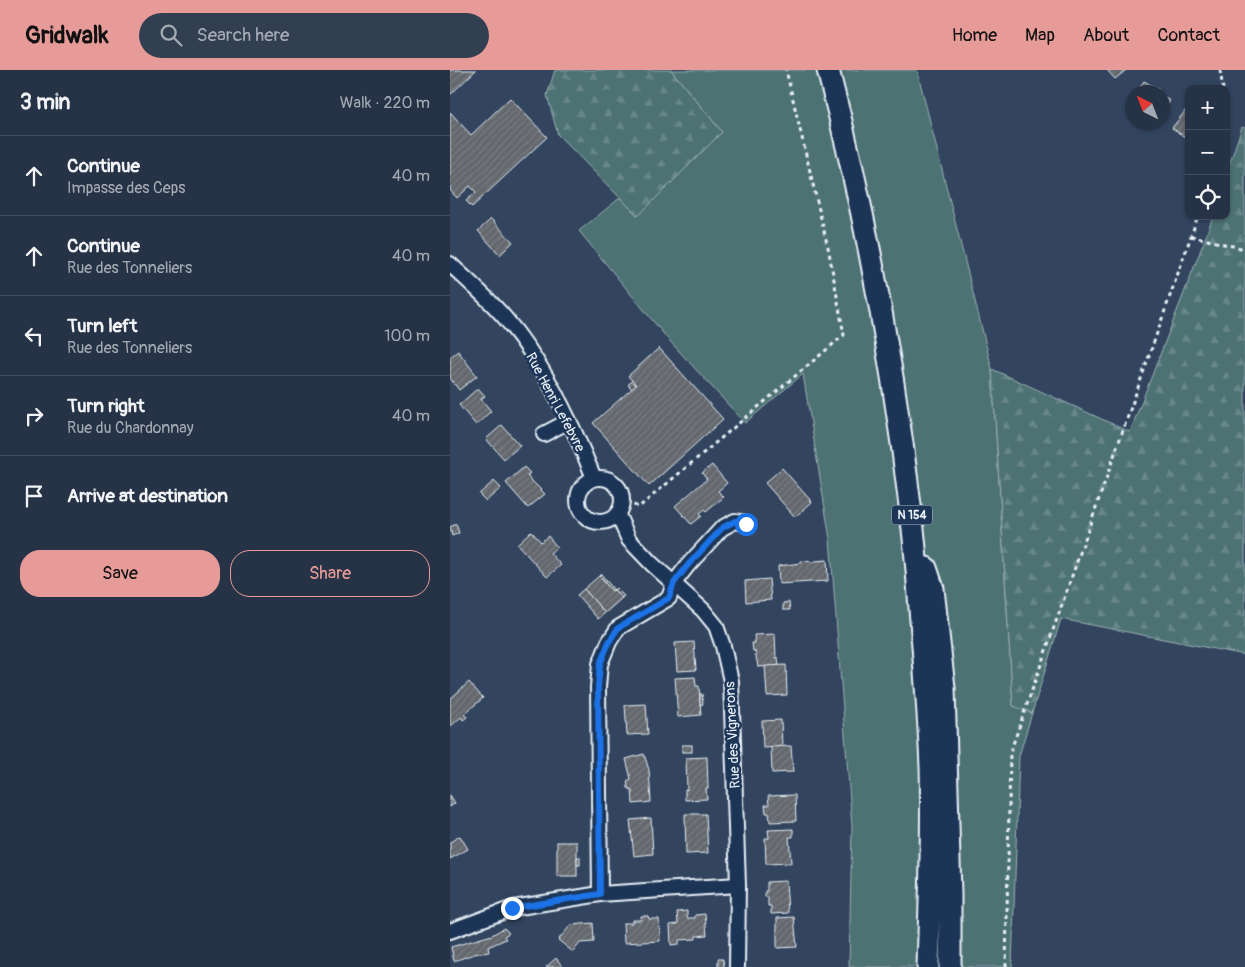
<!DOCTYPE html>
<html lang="en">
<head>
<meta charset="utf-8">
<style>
  :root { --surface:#263346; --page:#323f51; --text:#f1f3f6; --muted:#a4aab3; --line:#424e5f; --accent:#e69b98 }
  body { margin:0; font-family:Pangolin,sans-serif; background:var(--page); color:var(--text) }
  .controls { position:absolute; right:15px; top:15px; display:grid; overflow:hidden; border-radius:10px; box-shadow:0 1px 4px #0004 }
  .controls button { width:45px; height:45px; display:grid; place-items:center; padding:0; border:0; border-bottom:1px solid var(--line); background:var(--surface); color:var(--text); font:25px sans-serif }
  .compass { position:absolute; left:675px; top:15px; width:45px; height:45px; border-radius:50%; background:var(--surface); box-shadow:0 1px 4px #0004; rotate:318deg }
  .stop { position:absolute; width:15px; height:15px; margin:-11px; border:4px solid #1a73e8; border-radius:50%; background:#fff }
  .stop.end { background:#1a73e8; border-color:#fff; box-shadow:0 1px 5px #0008 }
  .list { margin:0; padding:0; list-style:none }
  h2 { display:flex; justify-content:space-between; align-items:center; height:65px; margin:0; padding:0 20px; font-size:21px }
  h2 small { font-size:16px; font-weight:400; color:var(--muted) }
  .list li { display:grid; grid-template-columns:32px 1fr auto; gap:15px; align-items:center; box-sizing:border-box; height:80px; padding:0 20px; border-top:1px solid var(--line) }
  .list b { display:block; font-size:19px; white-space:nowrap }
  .list p { margin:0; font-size:16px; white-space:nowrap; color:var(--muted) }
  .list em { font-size:16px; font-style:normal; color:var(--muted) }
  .actions { display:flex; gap:10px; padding:15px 20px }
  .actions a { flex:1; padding:11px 0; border:1px solid var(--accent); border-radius:20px; text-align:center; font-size:18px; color:var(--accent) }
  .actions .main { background:var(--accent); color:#111 }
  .icon { flex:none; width:28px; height:28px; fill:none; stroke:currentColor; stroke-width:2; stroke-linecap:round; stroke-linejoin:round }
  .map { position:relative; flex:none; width:795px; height:897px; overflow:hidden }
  header { display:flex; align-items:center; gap:30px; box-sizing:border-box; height:70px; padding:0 25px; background:var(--accent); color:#111 }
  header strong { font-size:24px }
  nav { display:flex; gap:28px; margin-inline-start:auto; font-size:18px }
  .search { width:350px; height:45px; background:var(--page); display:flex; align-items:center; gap:12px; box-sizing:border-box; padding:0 18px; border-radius:28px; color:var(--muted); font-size:19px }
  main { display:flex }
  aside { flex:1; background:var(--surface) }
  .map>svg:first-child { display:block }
</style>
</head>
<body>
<header>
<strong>Gridwalk</strong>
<div class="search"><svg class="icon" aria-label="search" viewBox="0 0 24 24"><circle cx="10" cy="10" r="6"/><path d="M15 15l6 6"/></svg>Search here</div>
<nav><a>Home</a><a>Map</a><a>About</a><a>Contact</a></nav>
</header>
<main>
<aside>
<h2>3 min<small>Walk · 220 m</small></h2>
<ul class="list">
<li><svg class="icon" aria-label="ahead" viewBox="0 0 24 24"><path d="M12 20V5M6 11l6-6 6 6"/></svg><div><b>Continue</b><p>Impasse des Ceps</p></div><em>40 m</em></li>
<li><svg class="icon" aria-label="ahead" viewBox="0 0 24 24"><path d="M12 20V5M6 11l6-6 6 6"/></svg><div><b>Continue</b><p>Rue des Tonneliers</p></div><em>40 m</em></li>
<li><svg class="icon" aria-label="left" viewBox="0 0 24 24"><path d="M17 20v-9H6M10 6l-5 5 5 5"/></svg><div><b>Turn left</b><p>Rue des Tonneliers</p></div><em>100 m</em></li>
<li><svg class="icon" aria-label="right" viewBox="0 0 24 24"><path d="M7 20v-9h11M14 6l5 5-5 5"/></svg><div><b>Turn right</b><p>Rue du Chardonnay</p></div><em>40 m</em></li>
<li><svg class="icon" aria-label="arrive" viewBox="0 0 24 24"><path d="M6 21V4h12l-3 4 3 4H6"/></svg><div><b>Arrive at destination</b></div></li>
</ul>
<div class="actions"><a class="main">Save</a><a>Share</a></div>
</aside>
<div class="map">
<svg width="795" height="897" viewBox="0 0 795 897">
  <defs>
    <pattern id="forest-firs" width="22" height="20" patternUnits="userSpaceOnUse" patternTransform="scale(1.25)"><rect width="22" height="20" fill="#4e7273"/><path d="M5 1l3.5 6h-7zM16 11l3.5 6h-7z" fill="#688788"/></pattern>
    <pattern id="building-hatch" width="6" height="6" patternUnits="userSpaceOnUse" patternTransform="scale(1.25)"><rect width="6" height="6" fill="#63676d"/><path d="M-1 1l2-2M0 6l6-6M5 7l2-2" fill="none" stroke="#797d83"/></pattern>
  </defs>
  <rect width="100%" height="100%" fill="#32445e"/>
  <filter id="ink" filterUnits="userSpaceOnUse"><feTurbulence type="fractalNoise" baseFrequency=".02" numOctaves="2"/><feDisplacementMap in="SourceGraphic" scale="10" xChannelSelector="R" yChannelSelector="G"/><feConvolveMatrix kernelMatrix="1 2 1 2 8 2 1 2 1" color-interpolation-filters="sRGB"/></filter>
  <g filter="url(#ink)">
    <path fill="#4e7273" stroke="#9bb2b6" d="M221,0H467L542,299L563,635L582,643L569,686L562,897H399L402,757L380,469L353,304L295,353L217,268L129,161L171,127L188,146L272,62Z"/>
    <g fill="url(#forest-firs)" stroke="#9bb2b6">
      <path d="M105,0H221L272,62L188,146L108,65L97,25Z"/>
      <path d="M792,57L795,58V585L611,549L582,643L563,636L542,299L680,362L755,169L763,146H776V104Z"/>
    </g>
    <g fill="url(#building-hatch)" stroke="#e8f1f8">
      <path d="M0,0H26L0,25Z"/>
      <path d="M657,0H676L665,9Z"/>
      <path d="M694,11L709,20L708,22H687Z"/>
      <path d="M712,26L720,31L712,43Z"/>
      <path d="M60,28L97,67L22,137L16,131L26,122L20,116L7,128L0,120V42L21,65Z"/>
      <path d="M736,40L739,42V70L722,58Z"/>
      <path d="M41,149L63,172L50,185L28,161Z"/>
      <path d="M209,278L273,349L199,416L143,353L186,315L178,306Z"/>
      <path d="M8,281L27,306L9,320L0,308V287Z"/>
      <path d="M182,310L186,315L182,319L178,315Z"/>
      <path d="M28,318L35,326L31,329L41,341L26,355L9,335Z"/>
      <path d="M52,355L70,376L54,389L36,369Z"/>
      <path d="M262,395L277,413L268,421L274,427L256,442L254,440L249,444L251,446L241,454L225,436L257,409L252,403Z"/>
      <path d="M74,397L80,403L77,406L95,424L78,438L56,413Z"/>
      <path d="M332,398L362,432L345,447L315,413Z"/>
      <path d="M44,411L51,418L36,431L29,424Z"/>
      <path d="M6,454L9,463L2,466L0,457Z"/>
      <path d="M81,461L91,472L98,466L107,477L100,483L111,495L97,507L67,474Z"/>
      <path d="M377,490L378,511L329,514L328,496L351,493V491L364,492L365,491Z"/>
      <path d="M151,504L164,520L162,521L149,506Z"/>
      <path d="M149,506L162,521L164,520L172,528L155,543L134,519Z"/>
      <path d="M319,509L321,530L296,532L295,511Z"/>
      <path d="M166,518L174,526L172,528L164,520Z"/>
      <path d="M134,519L155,543L148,549L127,525Z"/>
      <path d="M339,532L340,540H333V533Z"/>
      <path d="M325,564L326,588L328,587L329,596L308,597L305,581H303L302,573H305L304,565Z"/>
      <path d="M244,572L246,600L227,601L225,573Z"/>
      <path d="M336,595L337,625L317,626L315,596Z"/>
      <path d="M245,607L246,616H249L251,645L228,647L225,608Z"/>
      <path d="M19,612L33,628L14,644L17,647L13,650L11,647L0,657V629Z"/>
      <path d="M250,624H252L253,634L250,635Z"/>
      <path d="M196,634L198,664L177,665L175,635Z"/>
      <path d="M331,650L332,677L313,678L312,651Z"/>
      <rect x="232" y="675" width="10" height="7"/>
      <path d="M341,676L343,702L322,703L321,677Z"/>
      <path d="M194,684L199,700L201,732L183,734L182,720L178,718L177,711L181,709L176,689Z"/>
      <path d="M257,687L258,718H256L257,729L235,730V719L237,720L236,688Z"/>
      <path d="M0,725L5,733L0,737Z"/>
      <path d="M345,725L346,751L320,752L319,743H316L315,735H319L318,726Z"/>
      <path d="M235,744H256L258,783L236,784Z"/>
      <path d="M201,748L203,784L184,786L180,750Z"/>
      <path d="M343,759V767H339L341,793L316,794L315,768H319L318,760Z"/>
      <path d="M10,766L18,779L0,789V772Z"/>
      <rect x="107" y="772" width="20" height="34"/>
      <rect x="127" y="787" width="3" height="8"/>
      <path d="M336,811L338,843L321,844V836H318V827H315V821H317V812Z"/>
      <path d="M237,841V848H245V845L255,844L257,865L246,866V869L229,870V874L221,875L220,855L228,854L227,842Z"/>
      <path d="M191,846H198L199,849H209L210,871L174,873L173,853H182V850H191Z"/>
      <path d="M344,847L347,877L327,878V848Z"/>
      <path d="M143,853L144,872L130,873L123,882L108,870L121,855Z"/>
      <path d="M54,858L59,863L54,866L56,869L38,877L39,882L24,884L4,891L1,877L42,865Z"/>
      <path d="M106,888L113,897H96Z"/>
      <path d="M268,889H273L274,897H268Z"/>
    </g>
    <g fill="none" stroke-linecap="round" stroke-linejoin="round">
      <g stroke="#e8f1f8" stroke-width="18">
        <g id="street">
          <path d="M0,194C18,211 38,228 55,248C92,291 123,355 144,408"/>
          <path d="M94,364L119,351"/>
          <circle cx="150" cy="430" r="22"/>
          <path d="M168,445L179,470L202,494L253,540L266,556L273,576L281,611L288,815L287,897"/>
          <path d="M150,824L148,617L150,594L159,572L168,558L219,528L224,513L238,495L272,458L285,451L296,453"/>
          <path d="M0,861L63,838L150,824L288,815"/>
        </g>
      </g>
      <g stroke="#e8f1f8" stroke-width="25">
        <g id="primary">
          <path d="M378,0C416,145 443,293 461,443C466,479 468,515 471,551C475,600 479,648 481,697C483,763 480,830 478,897"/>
          <path d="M476,498L483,519L494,618L500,824V897"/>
        </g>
      </g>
      <g stroke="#e8f1f8" stroke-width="3" stroke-dasharray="4 4" stroke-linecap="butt">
        <path d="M770,0L773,19"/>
        <path d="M776,46L778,61L776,67"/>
        <path d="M741,166L795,179"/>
        <path d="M176,432L189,437L394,265L379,182L336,0"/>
        <path d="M556,897L560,683L748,146"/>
      </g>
      <use href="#street" stroke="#1d3557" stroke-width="14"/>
      <use href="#primary" stroke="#1d3557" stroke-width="21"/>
    </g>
  </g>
  <g fill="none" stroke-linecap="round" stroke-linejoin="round" filter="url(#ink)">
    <path stroke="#1a73e8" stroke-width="6" d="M62,838L150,824L148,617L150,594L159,572L168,558L219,528L224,513L238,495L272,458L285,451L296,454"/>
  </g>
  <g text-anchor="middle" stroke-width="5" stroke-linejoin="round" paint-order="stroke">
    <rect fill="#1d3557" stroke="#abb9c8" stroke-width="1" x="442" y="435.5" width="40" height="19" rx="4"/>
    <g font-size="12" font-weight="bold" fill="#e8f1f8">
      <text x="462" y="449">N 154</text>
    </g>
    <g font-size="14" fill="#e8f1f8" stroke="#1d3557">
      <text transform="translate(106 332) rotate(62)" y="5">Rue Henri Lefebvre</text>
      <text transform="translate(282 665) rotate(-93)" y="5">Rue des Vignerons</text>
    </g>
  </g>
</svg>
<div class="controls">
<button>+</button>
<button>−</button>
<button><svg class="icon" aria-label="locate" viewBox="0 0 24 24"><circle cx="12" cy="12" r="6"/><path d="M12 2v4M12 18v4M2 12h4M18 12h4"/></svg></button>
</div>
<svg class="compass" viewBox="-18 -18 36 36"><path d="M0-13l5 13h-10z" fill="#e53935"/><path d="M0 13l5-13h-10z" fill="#a4aab3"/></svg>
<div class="stop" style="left:296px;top:454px"></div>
<div class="stop end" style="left:62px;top:838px"></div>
</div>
</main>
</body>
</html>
